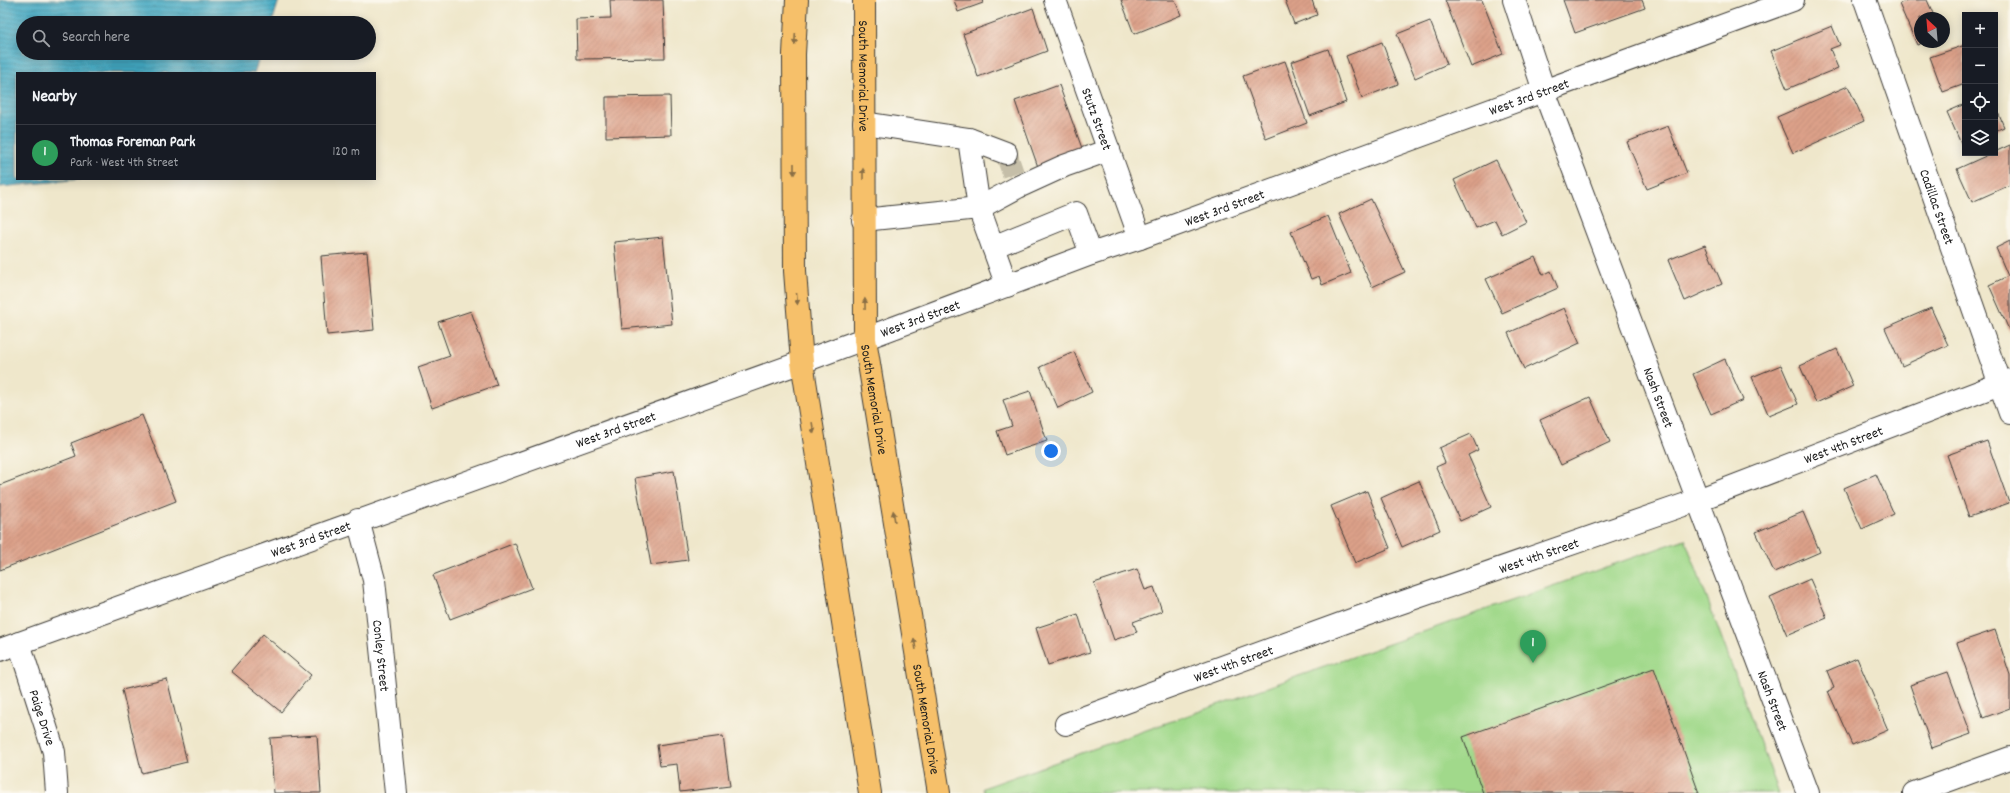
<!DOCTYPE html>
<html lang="en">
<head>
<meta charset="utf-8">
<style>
  :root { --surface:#171b24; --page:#20242c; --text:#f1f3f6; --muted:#9ea1a6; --line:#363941; --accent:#d1495b }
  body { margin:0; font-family:Dekko,sans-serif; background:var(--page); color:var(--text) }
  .controls { position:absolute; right:12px; top:12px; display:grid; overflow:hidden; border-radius:0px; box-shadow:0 2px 10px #0003 }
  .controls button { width:36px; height:36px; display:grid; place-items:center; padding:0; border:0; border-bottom:1px solid var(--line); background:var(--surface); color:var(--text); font:20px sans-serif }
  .compass { position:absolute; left:1914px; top:12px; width:36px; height:36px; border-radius:50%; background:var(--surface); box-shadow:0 2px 10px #0003; rotate:334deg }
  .you { position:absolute; left:1051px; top:451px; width:14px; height:14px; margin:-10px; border:3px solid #fff; border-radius:50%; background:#1a73e8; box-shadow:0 0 0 6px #1a73e833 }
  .badge { display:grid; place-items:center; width:26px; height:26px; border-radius:50%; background:var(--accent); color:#fff; font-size:13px; font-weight:700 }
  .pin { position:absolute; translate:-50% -33px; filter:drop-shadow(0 1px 2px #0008) }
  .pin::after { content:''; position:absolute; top:21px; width:14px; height:12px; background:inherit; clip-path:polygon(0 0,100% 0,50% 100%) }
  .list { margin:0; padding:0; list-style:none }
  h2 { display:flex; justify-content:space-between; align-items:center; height:52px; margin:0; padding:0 16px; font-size:17px }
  h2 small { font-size:13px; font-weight:400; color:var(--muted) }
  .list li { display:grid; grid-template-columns:26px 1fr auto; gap:12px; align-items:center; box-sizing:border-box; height:56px; padding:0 16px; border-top:1px solid var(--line) }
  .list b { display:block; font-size:15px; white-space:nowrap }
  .list p { margin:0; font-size:13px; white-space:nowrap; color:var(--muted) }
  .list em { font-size:13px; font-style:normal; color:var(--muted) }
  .icon { flex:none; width:22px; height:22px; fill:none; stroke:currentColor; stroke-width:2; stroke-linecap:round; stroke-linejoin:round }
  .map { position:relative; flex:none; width:2010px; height:793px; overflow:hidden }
  .search { position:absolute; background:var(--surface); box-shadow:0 2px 10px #0003; left:16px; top:16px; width:360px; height:44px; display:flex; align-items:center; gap:10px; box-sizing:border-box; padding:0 14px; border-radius:22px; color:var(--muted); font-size:15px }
  .panel { position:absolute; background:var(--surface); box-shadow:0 2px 10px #0003; left:16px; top:72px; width:360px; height:108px; border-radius:0px }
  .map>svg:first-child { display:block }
</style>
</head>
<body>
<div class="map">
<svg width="2010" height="793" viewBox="0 0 2010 793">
  <defs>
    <pattern id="water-rules" width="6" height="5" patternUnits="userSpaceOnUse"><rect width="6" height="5" fill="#43a9c3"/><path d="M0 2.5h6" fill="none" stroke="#37899e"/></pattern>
    <pattern id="building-hatch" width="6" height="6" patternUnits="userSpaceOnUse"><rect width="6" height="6" fill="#dca089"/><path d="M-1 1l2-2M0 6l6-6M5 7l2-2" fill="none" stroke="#bc8976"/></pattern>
  </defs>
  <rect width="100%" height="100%" fill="#fbf7ec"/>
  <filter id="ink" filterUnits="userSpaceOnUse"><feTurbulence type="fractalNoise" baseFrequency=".025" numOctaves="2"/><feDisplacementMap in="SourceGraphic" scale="8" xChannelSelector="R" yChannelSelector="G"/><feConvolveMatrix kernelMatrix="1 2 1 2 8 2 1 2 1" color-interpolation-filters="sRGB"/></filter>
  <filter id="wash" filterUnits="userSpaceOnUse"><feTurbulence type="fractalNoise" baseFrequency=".012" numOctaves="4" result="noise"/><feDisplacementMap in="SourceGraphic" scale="16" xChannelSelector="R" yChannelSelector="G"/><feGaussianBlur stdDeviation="0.9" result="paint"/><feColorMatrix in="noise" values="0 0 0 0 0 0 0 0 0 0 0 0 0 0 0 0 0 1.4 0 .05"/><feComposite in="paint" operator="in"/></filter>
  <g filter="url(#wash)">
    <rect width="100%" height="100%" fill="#efe7cb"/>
    <path fill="#a1d98b" stroke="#5e7a54" d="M1685,539L1779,793H984L983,788Z"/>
    <path fill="url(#water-rules)" stroke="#306270" d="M0,0H279L272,23H23V53H261L254,73H17V179H81L0,187Z"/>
    <g id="blocks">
      <g fill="url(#building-hatch)">
        <path d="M610,0H663L665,58L577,59L576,19L611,18Z"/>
        <path d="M954,0H982L983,3L958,12Z"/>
        <path d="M1121,0H1175L1181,15L1134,34Z"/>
        <path d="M1285,0H1312L1317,15L1294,24Z"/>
        <path d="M1445,0H1482L1503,54L1471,67Z"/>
        <path d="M1563,0H1642L1645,8L1575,33Z"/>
        <path d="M1907,0H1927L1935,18H1920V42H1925L1917,45L1899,4Z"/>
        <path d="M1033,8L1047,51L978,77L963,34Z"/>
        <path d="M1430,21L1447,64L1415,78L1397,34Z"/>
        <path d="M1832,26L1840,45L1830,49L1838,68L1787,89L1771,51Z"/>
        <path d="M1382,42L1398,84L1362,98L1346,56Z"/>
        <path d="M1965,45V84L1943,92L1930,57Z"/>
        <path d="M1328,49L1346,102L1310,116L1291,62Z"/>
        <path d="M1285,61L1307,123L1266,139L1243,76Z"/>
        <path d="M1059,85L1083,151L1038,167L1015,101Z"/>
        <path d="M1848,86L1864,121L1793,153L1777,117Z"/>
        <path d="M670,96L671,135L606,137V97Z"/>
        <path d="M1965,104V144L1962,146L1947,112Z"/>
        <path d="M1995,105L2004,127L1995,131Z"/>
        <path d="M1668,126L1687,173L1647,189L1627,142Z"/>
        <path d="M2010,145V185L1972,202L1957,169Z"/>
        <path d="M1496,160L1526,222L1502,234L1495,220L1476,228L1454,180Z"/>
        <path d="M1371,199L1405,272L1372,287L1339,214Z"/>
        <path d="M1328,216L1351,273L1322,285L1319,276L1311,279L1291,232Z"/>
        <path d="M663,237L672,324L622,329L614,242Z"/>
        <path d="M2010,241V332L1989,285L2008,276L1996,248Z"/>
        <path d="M1705,245L1722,284L1685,301L1668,260Z"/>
        <path d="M367,252L374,330L327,335L321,256Z"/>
        <path d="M1535,257L1543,275L1551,271L1558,288L1502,313L1486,279Z"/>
        <path d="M1564,308L1580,343L1524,369L1508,333Z"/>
        <path d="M1931,308L1948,345L1902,366L1885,328Z"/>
        <path d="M471,311L497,385L432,408L418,367L450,356L438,322Z"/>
        <path d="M1837,349L1853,386L1816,403L1800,366Z"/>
        <path d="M1074,352L1092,392L1058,408L1040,367Z"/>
        <path d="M1725,359L1743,400L1711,414L1693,374Z"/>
        <path d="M1781,365L1798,404L1769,416L1752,377Z"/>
        <path d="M1030,391L1047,441L1005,455L997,431L1012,426L1003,400Z"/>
        <path d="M1590,397L1610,442L1561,465L1540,420Z"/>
        <path d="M142,415L176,501L0,570V485L76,456L71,443Z"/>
        <path d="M1471,434L1478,450L1468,455L1491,507L1460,521L1436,467L1445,463L1439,448Z"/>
        <path d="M1987,441L2009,503L1969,517L1947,455Z"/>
        <path d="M674,471L688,560L651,565L635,478Z"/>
        <path d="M1876,474L1894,514L1862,529L1844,488Z"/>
        <path d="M1419,481L1440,530L1402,547L1381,498Z"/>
        <path d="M1367,491L1390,548L1355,563L1331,506Z"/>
        <path d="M1803,512L1820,552L1774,572L1756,532Z"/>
        <path d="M515,543L532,588L450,619L433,575Z"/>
        <path d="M1137,569L1145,590L1154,587L1162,611L1133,622L1137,632L1114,640L1094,583Z"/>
        <path d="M1810,579L1827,618L1787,635L1770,597Z"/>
        <path d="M1078,614L1090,652L1048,665L1036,628Z"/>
        <path d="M1995,630L2010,675V708L1983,718L1957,643Z"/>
        <path d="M263,634L311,675L281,712L231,671Z"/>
        <path d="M1857,658L1888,730L1852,745L1828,691L1834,688L1827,671Z"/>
        <path d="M1654,668L1699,793H1483L1463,737Z"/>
        <path d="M1948,672L1971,734L1932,748L1910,685Z"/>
        <path d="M167,679L187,762L142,773L122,690Z"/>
        <path d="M317,735L321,793H274L270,738Z"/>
        <path d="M723,736L730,786L680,792L677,764L660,766L657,745Z"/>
      </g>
    </g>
  </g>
  <g filter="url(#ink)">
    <use href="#blocks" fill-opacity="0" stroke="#3c3a36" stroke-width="1"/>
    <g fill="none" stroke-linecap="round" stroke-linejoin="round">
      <path stroke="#c5bea8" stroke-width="22" stroke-dasharray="22 11" stroke-linecap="butt" d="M1006,153L1014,176"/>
      <g stroke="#3c3a36" stroke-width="24">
        <g id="minor">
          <path id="s1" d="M1055,0L1140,238"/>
          <path id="s2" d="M1514,0L1544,91L1808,793"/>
          <path id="s3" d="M1865,0L2010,413"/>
          <path d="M864,123L969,139L979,208L1007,286"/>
          <path d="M969,139L1006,153"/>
          <path d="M863,220L979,208L1018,187L1064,166L1109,150"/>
          <path d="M993,247L1076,213L1091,254"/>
          <path id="s4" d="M358,520L374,580L396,793"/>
          <path id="s5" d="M19,643L54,752L57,793"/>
          <path id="s6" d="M0,650L802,362L1091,254L1140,238L1793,0"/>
          <path id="s7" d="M1066,724L1354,619L1698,500L2010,380"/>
          <path d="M1914,793L2010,758"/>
        </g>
      </g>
      <g stroke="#3c3a36" stroke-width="24">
        <g id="major">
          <path d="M797,0L794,54L795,271L802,362L870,793"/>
          <path id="s8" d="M864,0L865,339L939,793"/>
        </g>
      </g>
      <use href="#minor" stroke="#fff" stroke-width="22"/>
      <use href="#major" stroke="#f6c06b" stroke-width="22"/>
    </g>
    <defs><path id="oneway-solid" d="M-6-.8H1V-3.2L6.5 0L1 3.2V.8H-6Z"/></defs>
    <g fill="#896e44">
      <use href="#oneway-solid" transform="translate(795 39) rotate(93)"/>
      <use href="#oneway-solid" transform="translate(794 169) rotate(90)"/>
      <use href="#oneway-solid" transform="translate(863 174) rotate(-90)"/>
      <use href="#oneway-solid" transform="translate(797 299) rotate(85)"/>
      <use href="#oneway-solid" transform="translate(865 304) rotate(-91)"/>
      <use href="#oneway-solid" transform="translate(813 428) rotate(81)"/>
      <use href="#oneway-solid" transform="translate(894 516) rotate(-99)"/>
      <use href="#oneway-solid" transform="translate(915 644) rotate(-99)"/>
    </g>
  </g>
  <g text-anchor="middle" stroke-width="3" stroke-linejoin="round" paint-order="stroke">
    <g font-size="14" fill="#1c1c1c" stroke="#fbf7ec">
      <text dy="5" stroke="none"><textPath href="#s8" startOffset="76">South Memorial Drive</textPath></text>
      <text dy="5" stroke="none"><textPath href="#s6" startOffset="1626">West 3rd Street</textPath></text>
      <text dy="5" stroke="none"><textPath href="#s1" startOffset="126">Stutz Street</textPath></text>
      <text dy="5" stroke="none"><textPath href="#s6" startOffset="1302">West 3rd Street</textPath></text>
      <text dy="5" stroke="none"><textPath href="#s3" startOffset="219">Cadillac Street</textPath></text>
      <text dy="5" stroke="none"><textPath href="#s6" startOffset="978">West 3rd Street</textPath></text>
      <text dy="5" stroke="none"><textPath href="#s2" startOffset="423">Nash Street</textPath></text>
      <text dy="5" stroke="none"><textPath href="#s8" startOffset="400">South Memorial Drive</textPath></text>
      <text dy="5" stroke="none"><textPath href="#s6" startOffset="654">West 3rd Street</textPath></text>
      <text dy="5" stroke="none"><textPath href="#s7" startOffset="826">West 4th Street</textPath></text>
      <text dy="5" stroke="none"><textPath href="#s6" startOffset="330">West 3rd Street</textPath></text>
      <text dy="5" stroke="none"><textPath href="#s7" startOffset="502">West 4th Street</textPath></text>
      <text dy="5" stroke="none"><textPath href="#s4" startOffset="138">Conley Street</textPath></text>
      <text dy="5" stroke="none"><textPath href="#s7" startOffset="178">West 4th Street</textPath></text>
      <text dy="5" stroke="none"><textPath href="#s2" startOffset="747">Nash Street</textPath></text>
      <text dy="5" stroke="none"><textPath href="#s5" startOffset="78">Paige Drive</textPath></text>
      <text dy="5" stroke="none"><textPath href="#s8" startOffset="724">South Memorial Drive</textPath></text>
    </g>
  </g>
</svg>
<div class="controls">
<button>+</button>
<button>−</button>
<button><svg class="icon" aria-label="locate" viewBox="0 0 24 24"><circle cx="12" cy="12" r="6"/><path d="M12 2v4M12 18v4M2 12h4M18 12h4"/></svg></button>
<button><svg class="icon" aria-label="layers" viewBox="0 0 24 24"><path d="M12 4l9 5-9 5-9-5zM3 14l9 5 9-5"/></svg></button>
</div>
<svg class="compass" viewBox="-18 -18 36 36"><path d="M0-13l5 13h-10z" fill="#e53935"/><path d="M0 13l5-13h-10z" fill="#9ea1a6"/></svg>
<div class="you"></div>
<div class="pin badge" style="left:1533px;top:663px;background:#2e9e5b">1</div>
<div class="search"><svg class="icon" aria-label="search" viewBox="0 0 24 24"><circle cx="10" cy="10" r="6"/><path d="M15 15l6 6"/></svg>Search here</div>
<section class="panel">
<h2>Nearby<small></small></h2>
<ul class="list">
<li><span class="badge" style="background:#2e9e5b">1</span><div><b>Thomas Foreman Park</b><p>Park · West 4th Street</p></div><em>120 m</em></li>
</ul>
</section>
</div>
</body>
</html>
